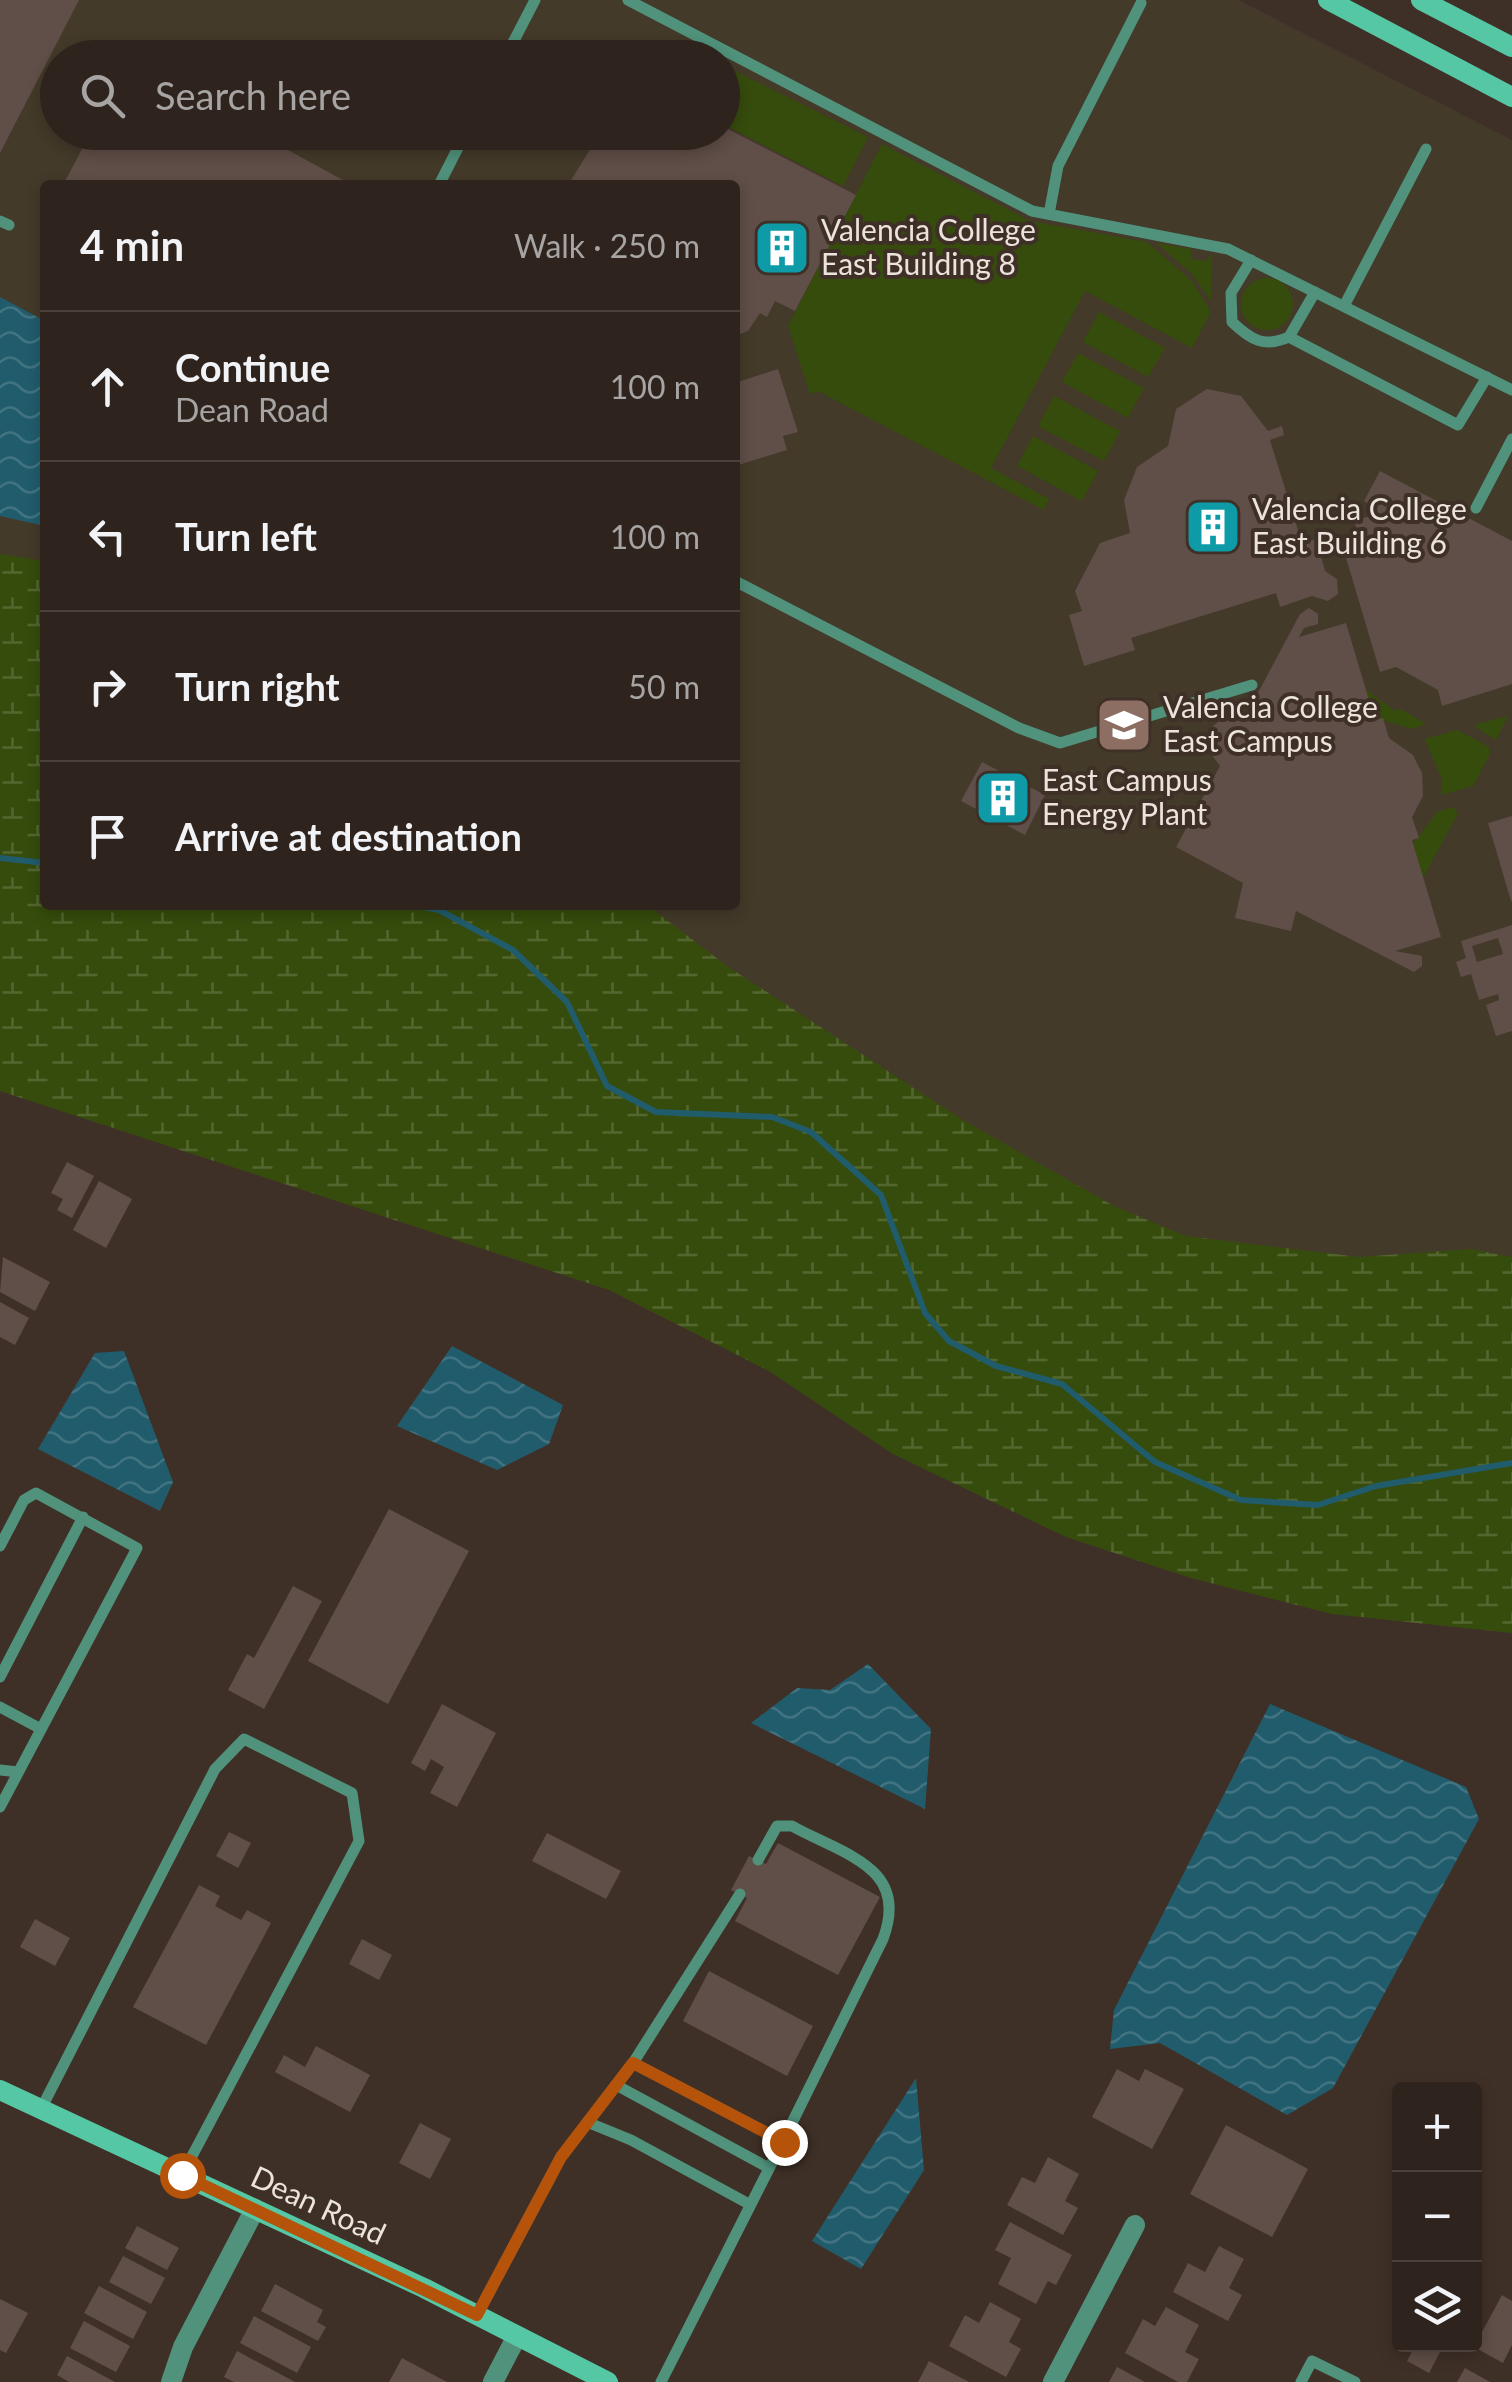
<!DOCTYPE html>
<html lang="en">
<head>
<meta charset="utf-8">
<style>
  :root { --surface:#2f241d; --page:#372c26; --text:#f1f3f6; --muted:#a7a4a4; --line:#4a413b }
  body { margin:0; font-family:Lato,sans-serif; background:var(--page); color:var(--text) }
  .controls { position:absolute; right:30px; bottom:30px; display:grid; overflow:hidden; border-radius:10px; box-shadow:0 5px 15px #0003 }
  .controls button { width:90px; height:90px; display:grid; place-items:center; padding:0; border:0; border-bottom:2px solid var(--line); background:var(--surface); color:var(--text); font:50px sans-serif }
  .stop { position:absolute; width:30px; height:30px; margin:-22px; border:8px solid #b45309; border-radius:50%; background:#fff }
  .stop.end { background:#b45309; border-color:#fff; box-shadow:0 2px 10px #0008 }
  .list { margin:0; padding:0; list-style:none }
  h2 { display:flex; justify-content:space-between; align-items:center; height:130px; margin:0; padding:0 40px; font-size:42px }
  h2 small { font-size:32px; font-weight:400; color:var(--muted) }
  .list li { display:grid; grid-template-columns:65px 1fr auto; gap:30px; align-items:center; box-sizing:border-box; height:150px; padding:0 40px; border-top:2px solid var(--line) }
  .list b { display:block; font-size:38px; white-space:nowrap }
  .list p { margin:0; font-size:32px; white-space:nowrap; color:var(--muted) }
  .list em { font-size:32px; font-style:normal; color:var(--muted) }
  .icon { flex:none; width:55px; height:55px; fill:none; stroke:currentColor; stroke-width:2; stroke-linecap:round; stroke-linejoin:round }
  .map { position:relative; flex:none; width:1512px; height:2382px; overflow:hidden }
  .search { position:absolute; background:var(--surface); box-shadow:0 5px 15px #0003; left:40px; top:40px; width:700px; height:110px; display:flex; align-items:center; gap:25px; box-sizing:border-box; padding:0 35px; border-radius:55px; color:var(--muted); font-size:38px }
  .panel { position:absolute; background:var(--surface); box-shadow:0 5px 15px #0003; left:40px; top:180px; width:700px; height:730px; border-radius:10px }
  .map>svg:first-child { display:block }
</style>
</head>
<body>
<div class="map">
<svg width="1512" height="2382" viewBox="0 0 1512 2382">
  <defs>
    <pattern id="wetland-marsh" width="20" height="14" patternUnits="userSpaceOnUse" patternTransform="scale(2.5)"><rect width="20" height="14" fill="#364c0c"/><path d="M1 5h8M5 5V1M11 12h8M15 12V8" fill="none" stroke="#53662f"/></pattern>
    <pattern id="water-waves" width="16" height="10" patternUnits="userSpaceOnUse" patternTransform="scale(2.5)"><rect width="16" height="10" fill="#215c6d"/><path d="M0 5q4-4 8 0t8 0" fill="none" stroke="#417381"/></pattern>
  </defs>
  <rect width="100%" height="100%" fill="#3f3027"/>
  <path fill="#433a29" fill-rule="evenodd" d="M0,0H1238L1512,140V1470L382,905H735V185H45V736L0,714ZM58,58H722V132H58Z"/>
  <g fill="#364c0c">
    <path d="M723,65L868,137L843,186L723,124Z"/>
    <path d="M882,144L1030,221L1147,242L1192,281L1211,312L1192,348L1085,291L991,468L1049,499L1044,510L818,391L810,394L788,326Z"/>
    <path d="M1156,243L1191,249V259L1206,261L1212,252L1211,301L1190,272Z"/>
    <circle cx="1267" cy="304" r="26"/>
    <path d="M1099,312L1165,348L1148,377L1083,342Z"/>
    <path d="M1078,353L1144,388L1128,418L1062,382Z"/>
    <path d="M1054,396L1120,431L1104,461L1038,426Z"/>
    <path d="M1033,436L1098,471L1082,501L1017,466Z"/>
    <path d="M1366,690L1395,711L1401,709L1426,724L1412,729L1375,718Z"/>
    <path d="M1508,716L1496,740L1475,727L1477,724Z"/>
    <path d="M1457,730L1489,747L1490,754L1473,786L1441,795L1442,780L1425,739Z"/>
    <path d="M1453,807L1458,813L1423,878L1413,844L1437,812Z"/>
  </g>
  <path fill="url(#wetland-marsh)" d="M0,554L45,561V905H647L727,966L963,1120L1114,1206L1186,1236L1359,1257L1471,1249L1512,1257V1633L1332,1614L1191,1578L1066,1537L893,1454L769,1371L609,1290L0,1091Z"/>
  <g fill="url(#water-waves)">
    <path d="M0,297L45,321V526L0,516Z"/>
    <path d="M452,1346L563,1405L549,1444L497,1470L397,1426Z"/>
    <path d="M124,1351L173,1482L160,1511L38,1449L95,1353Z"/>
    <path d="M868,1664L931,1729L925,1809L751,1723L797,1688L830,1690Z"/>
    <path d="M1270,1704L1466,1787L1479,1819L1333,2088L1287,2115L1160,2043L1110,2049L1114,2010Z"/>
    <path d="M916,2078L924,2170L861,2269L812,2241Z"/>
  </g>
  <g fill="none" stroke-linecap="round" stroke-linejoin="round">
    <g stroke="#215c6d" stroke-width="6">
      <path d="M0,858L45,863"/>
      <path d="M412,905L439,910L513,950L567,1002L607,1086L656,1112L772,1117L811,1132L881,1195L925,1313L949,1341L996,1366L1062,1384L1155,1462L1241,1500L1318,1505L1376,1486L1512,1463"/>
    </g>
  </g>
  <g fill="#604e48" fill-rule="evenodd">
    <path d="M0,0H79L0,153Z"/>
    <path d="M722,126L856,195L795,311L775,301L767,317L760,313L748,331L735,336V185H568L601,132H722Z"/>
    <path d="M91,132H255L352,185H63Z"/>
    <path d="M778,369L798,432L783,436L787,450L735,466V383Z"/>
    <path d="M1207,389L1241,396L1268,431L1282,426L1284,435L1270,440L1302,543L1316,539L1325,571L1337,579L1338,594L1328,601L1312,596L1280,607L1276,593L1131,638L1135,650L1084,666L1069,615L1082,611L1075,591L1100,543L1130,533L1124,500L1137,467L1168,446L1176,409Z"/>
    <path d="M1380,471L1512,541V684L1442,706L1438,690L1396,667L1380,672L1344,551L1358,547L1355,520L1371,516L1375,507L1364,501Z"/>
    <path d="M1309,608L1318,614V624L1304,628L1299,637L1346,623L1375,720L1383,718L1389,738L1413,755L1422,773L1423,796L1412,817L1419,838L1412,840L1441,937L1395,951L1422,956V966L1414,972L1296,911L1291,931L1235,918L1243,883L1176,847L1220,766L1206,747L1208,731L1220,720L1243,721L1300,614Z"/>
    <path d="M982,762L1045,795L1025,835L961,801Z"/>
    <path d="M1512,816V901H1511L1488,823Z"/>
    <path d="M1512,925V1031L1496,1036L1486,1005L1499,1000L1498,994L1479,1000L1471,974L1461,977L1456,962L1466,958L1461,941ZM1498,938L1503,954L1477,962L1472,946Z"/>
    <path d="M67,1162L94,1176L72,1218L57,1210L63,1199L51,1193Z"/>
    <path d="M99,1181L132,1199L106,1248L73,1230Z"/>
    <path d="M3,1257L50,1282L35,1311L0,1292Z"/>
    <path d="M0,1302L29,1318L15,1345L0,1337Z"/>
    <path d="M389,1509L469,1551L388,1704L308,1661Z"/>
    <path d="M293,1586L322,1601L264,1709L228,1690L247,1654L254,1658Z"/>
    <path d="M442,1704L496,1733L457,1807L430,1793L444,1767L431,1759L425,1771L411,1763Z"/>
    <path d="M229,1832L251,1843L238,1868L216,1856Z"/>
    <path d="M547,1833L621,1871L606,1899L532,1861Z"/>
    <path d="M778,1843L880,1897L838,1975L735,1921L747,1898L731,1890L749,1856L766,1864Z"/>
    <path d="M199,1885L220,1896L215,1906L241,1920L247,1910L271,1923L206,2045L133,2007Z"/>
    <path d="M35,1919L70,1938L55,1966L20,1947Z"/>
    <path d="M362,1939L392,1955L379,1980L349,1964Z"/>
    <path d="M709,1971L813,2026L787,2076L683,2021Z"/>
    <path d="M316,2046L370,2075L350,2112L275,2072L284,2055L305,2067Z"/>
    <path d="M1117,2069L1139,2081L1145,2069L1184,2089L1152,2149L1092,2117Z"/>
    <path d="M420,2123L451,2139L430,2179L399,2163Z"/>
    <path d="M1226,2125L1308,2169L1272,2237L1190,2194Z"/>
    <path d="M1048,2157L1079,2174L1065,2201L1078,2208L1063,2235L1007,2205L1022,2177L1035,2183Z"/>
    <path d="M1010,2222L1072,2255L1056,2285L1048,2281L1036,2304L998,2284L1011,2258L995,2250Z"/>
    <path d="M137,2226L179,2248L167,2270L125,2248Z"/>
    <path d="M1219,2246L1244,2259L1229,2288L1242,2295L1228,2321L1173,2292L1188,2263L1205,2272Z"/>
    <path d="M123,2256L165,2278L151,2304L109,2282Z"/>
    <path d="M275,2284L323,2310L317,2322L326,2327L318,2341L261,2311Z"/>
    <path d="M99,2286L147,2312L133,2339L84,2313Z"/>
    <path d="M1502,2295L1512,2301V2345L1503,2363L1474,2347Z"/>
    <path d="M0,2299L28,2313L6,2353L0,2350Z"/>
    <path d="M990,2302L1021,2319L1009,2342L1021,2349L1006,2377L949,2346L965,2315L979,2323Z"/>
    <path d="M1166,2307L1199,2325L1185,2352L1199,2359L1187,2382H1178L1125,2353L1143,2319L1155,2326Z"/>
    <path d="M254,2316L311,2347L297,2373L240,2343Z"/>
    <path d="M84,2321L130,2346L116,2372L70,2348Z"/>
    <path d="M1416,2344L1440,2352L1429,2373L1407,2361Z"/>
    <path d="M237,2351L295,2382H234L224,2377Z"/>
    <path d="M67,2356L115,2382H69L57,2375Z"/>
    <path d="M402,2358L447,2382H389Z"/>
    <path d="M929,2361L969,2382H918Z"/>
    <path d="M1117,2367L1145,2382H1109Z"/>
    <path d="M1465,2368L1490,2382H1457Z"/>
  </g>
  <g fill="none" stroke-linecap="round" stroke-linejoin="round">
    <g stroke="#50927c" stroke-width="11">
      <path d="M628,0L1032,211L1228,249L1512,390"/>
      <path d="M505,58L535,0"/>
      <path d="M439,185L466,132"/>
      <path d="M1049,214L1058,166L1141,3"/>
      <path d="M0,221L9,225"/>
      <path d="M1251,260L1231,293L1232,322C1251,340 1264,348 1289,337"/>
      <path d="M1315,292L1289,337L1458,425L1487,377"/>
      <path d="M1344,306L1426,149"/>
      <path d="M1476,508L1512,439"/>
      <path d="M735,581L1019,728L1060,743L1252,685"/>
      <path d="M0,1546L24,1500L36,1493L137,1548L0,1807"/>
      <path d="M0,1677L83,1517"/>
      <path d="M0,1707L41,1729"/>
      <path d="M0,1770L18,1772"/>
      <path d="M758,1860L777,1826H792C844,1855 910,1867 883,1939L783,2141"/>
      <path d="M633,2063L740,1894"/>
      <path d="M616,2085L769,2168"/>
      <path d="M41,2109L215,1769L244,1739L352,1793L359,1841L182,2175"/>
      <path d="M587,2122L631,2140L749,2204"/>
      <path d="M477,2315L561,2157L633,2063L783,2141L661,2382"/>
      <path d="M1301,2382L1312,2361L1355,2382"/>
    </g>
    <g stroke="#50927c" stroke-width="20">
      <path d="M171,2382L183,2347L255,2209"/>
      <path d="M493,2382L517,2336"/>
      <path d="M1053,2382L1135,2225"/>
    </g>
    <g stroke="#56c7a4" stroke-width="20">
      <path d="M1328,0L1512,97"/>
      <path d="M1421,0L1512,47"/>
      <path d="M0,2090L424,2288L608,2382"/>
    </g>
  </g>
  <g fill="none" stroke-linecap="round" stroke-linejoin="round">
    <path stroke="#b45309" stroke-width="12" d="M182,2175L477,2315L561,2157L633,2063L784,2142"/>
  </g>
  <defs>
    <g id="building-square" transform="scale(2.875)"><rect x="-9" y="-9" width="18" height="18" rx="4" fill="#0f9aa8" stroke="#3f3027"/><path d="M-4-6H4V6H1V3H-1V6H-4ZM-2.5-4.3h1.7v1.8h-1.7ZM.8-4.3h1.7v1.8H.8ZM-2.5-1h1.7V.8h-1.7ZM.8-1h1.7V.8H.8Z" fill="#fff"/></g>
    <g id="university-square" transform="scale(2.875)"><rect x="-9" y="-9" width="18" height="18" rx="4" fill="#8d6e63" stroke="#3f3027"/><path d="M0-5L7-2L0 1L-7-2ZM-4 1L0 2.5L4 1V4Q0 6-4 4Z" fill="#fff"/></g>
  </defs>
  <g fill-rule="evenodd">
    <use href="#building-square" x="782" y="248"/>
    <use href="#building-square" x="1213" y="527"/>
    <use href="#university-square" x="1124" y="725"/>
    <use href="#building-square" x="1003" y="798"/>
  </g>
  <g text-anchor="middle" stroke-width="8" stroke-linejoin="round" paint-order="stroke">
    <g font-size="30" fill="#ece3dd" stroke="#3f3027" text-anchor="start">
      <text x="821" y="241">Valencia College<tspan x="821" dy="34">East Building 8</tspan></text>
      <text x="1252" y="520">Valencia College<tspan x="1252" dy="34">East Building 6</tspan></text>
      <text x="1163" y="718">Valencia College<tspan x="1163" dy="34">East Campus</tspan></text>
      <text x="1042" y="791">East Campus<tspan x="1042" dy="34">Energy Plant</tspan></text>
    </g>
    <g font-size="30" fill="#ece3dd" stroke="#3f3027">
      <text transform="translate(318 2206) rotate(25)" y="10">Dean Road</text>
    </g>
  </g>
</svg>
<div class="controls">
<button>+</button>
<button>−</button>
<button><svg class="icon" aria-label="layers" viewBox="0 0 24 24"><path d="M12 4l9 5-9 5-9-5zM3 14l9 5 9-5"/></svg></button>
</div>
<div class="stop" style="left:182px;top:2175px"></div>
<div class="stop end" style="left:784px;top:2142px"></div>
<div class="search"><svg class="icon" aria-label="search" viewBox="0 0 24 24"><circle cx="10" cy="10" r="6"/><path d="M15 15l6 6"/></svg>Search here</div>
<section class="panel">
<h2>4 min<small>Walk · 250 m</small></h2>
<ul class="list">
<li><svg class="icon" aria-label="ahead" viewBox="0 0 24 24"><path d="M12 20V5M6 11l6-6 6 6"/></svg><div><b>Continue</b><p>Dean Road</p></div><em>100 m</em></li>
<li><svg class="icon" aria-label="left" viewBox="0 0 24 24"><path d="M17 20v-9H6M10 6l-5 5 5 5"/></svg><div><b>Turn left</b></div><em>100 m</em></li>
<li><svg class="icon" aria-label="right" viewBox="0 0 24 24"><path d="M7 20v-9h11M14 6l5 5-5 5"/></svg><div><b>Turn right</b></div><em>50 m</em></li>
<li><svg class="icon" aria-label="arrive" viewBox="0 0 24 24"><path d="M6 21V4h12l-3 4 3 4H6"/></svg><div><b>Arrive at destination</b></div></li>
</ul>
</section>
</div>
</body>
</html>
